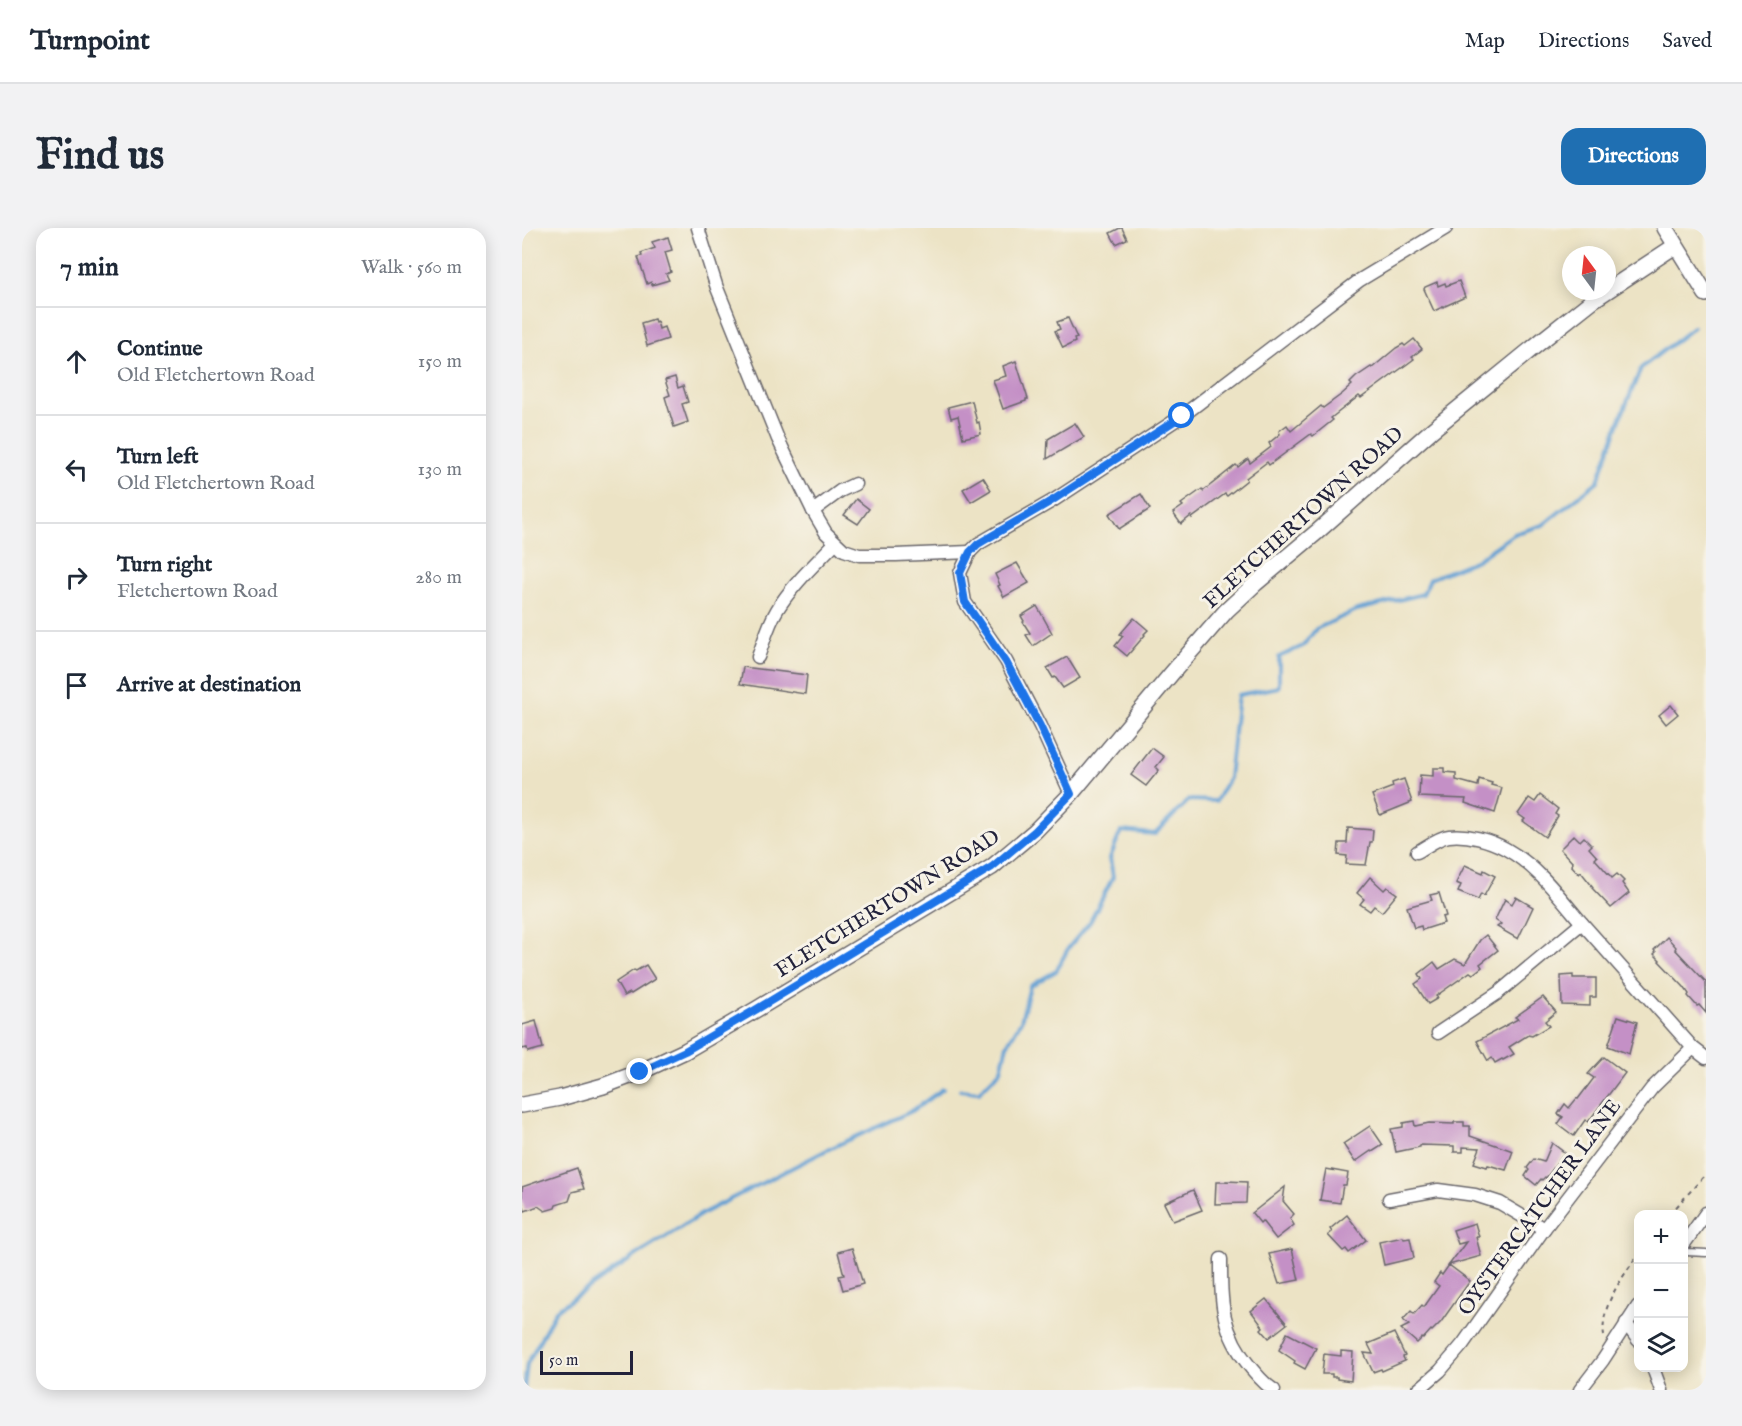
<!DOCTYPE html>
<html lang="en">
<head>
<meta charset="utf-8">
<style>
  :root { --surface:#fff; --page:#f2f2f3; --text:#1f2937; --muted:#747a83; --line:#e0e1e3; --accent:#1f6fb2 }
  body { margin:0; font-family:"IM FELL English",serif; background:var(--page); color:var(--text) }
  .controls { position:absolute; right:18px; bottom:18px; display:grid; overflow:hidden; border-radius:12px; box-shadow:0 3px 15px #0003 }
  .controls button { width:54px; height:54px; display:grid; place-items:center; padding:0; border:0; border-bottom:2px solid var(--line); background:var(--surface); color:var(--text); font:30px sans-serif }
  .compass { position:absolute; left:1040px; top:18px; width:54px; height:54px; border-radius:50%; background:var(--surface); box-shadow:0 3px 15px #0003; rotate:345deg }
  .scale { position:absolute; left:18px; bottom:15px; width:93px; box-sizing:border-box; padding-left:6px; border:3px solid #22223b; border-top:0; font-size:16px; line-height:21px; white-space:nowrap; color:#22223b; -webkit-text-stroke:4px #f7f3e8; paint-order:stroke }
  .stop { position:absolute; width:18px; height:18px; margin:-14px; border:4px solid #1a73e8; border-radius:50%; background:#fff }
  .stop.end { background:#1a73e8; border-color:#fff; box-shadow:0 2px 6px #0008 }
  .list { margin:0; padding:0; list-style:none }
  h2 { display:flex; justify-content:space-between; align-items:center; height:78px; margin:0; padding:0 24px; font-size:26px }
  h2 small { font-size:20px; font-weight:400; color:var(--muted) }
  .list li { display:grid; grid-template-columns:39px 1fr auto; gap:18px; align-items:center; box-sizing:border-box; height:108px; padding:0 24px; border-top:2px solid var(--line) }
  .list b { display:block; font-size:22px; white-space:nowrap }
  .list p { margin:0; font-size:20px; white-space:nowrap; color:var(--muted) }
  .list em { font-size:20px; font-style:normal; color:var(--muted) }
  .icon { flex:none; width:33px; height:33px; fill:none; stroke:currentColor; stroke-width:2; stroke-linecap:round; stroke-linejoin:round }
  .map { position:relative; flex:none; width:1184px; height:1162px; overflow:hidden; border-radius:18px }
  header { display:flex; align-items:center; gap:36px; box-sizing:border-box; height:84px; padding:0 30px; background:var(--surface); border-bottom:2px solid var(--line) }
  header strong { font-size:28px }
  nav { display:flex; gap:33px; margin-inline-start:auto; font-size:21px }
  .intro { display:flex; align-items:center; justify-content:space-between; box-sizing:border-box; height:144px; padding:0 36px }
  h1 { margin:0; font-size:42px }
  .button { padding:15px 27px; border-radius:18px; background:var(--accent); color:#fff; font-size:21px; font-weight:700 }
  main { display:flex; gap:36px; padding:0 36px }
  aside { flex:1; background:var(--surface); border-radius:18px; box-shadow:0 3px 15px #0003 }
  .map>svg:first-child { display:block }
</style>
</head>
<body>
<header>
<strong>Turnpoint</strong>
<nav><a>Map</a><a>Directions</a><a>Saved</a></nav>
</header>
<div class="intro"><h1>Find us</h1><a class="button">Directions</a></div>
<main>
<aside>
<h2>7 min<small>Walk · 560 m</small></h2>
<ul class="list">
<li><svg class="icon" aria-label="ahead" viewBox="0 0 24 24"><path d="M12 20V5M6 11l6-6 6 6"/></svg><div><b>Continue</b><p>Old Fletchertown Road</p></div><em>150 m</em></li>
<li><svg class="icon" aria-label="left" viewBox="0 0 24 24"><path d="M17 20v-9H6M10 6l-5 5 5 5"/></svg><div><b>Turn left</b><p>Old Fletchertown Road</p></div><em>130 m</em></li>
<li><svg class="icon" aria-label="right" viewBox="0 0 24 24"><path d="M7 20v-9h11M14 6l5 5-5 5"/></svg><div><b>Turn right</b><p>Fletchertown Road</p></div><em>280 m</em></li>
<li><svg class="icon" aria-label="arrive" viewBox="0 0 24 24"><path d="M6 21V4h12l-3 4 3 4H6"/></svg><div><b>Arrive at destination</b></div></li>
</ul>
</aside>
<div class="map">
<svg width="1184" height="1162" viewBox="0 0 1184 1162">
  <rect width="100%" height="100%" fill="#f7f3e8"/>
  <filter id="ink" filterUnits="userSpaceOnUse"><feTurbulence type="fractalNoise" baseFrequency=".0167" numOctaves="2"/><feDisplacementMap in="SourceGraphic" scale="12" xChannelSelector="R" yChannelSelector="G"/><feConvolveMatrix kernelMatrix="1 2 1 2 8 2 1 2 1" color-interpolation-filters="sRGB"/></filter>
  <filter id="wash" filterUnits="userSpaceOnUse"><feTurbulence type="fractalNoise" baseFrequency=".008" numOctaves="4" result="noise"/><feDisplacementMap in="SourceGraphic" scale="24" xChannelSelector="R" yChannelSelector="G"/><feGaussianBlur stdDeviation="1.35" result="paint"/><feColorMatrix in="noise" values="0 0 0 0 0 0 0 0 0 0 0 0 0 0 0 0 0 1.4 0 .05"/><feComposite in="paint" operator="in"/></filter>
  <g filter="url(#wash)">
    <rect width="100%" height="100%" fill="#ece3c5"/>
    <g fill="none" stroke-linecap="round" stroke-linejoin="round">
      <g stroke="#619fd3" stroke-width="4">
        <path d="M438,862L457,864L479,842L485,817L499,793L508,758L534,743L547,719L568,694L591,649L588,630L599,603L633,606L667,572L694,573L707,550L716,467L757,459V429L781,418L794,401L835,382L901,366L908,351L955,332L992,306L1021,297L1076,253L1097,194L1119,140L1172,99"/>
        <path d="M2,1162L5,1136L34,1082L116,1026L183,984L307,921L390,883L421,861"/>
      </g>
    </g>
    <g id="blocks">
      <g fill="#c490c6">
        <path d="M598,0H600L605,11L594,16L588,5Z"/>
        <path d="M146,9L150,22L143,24L149,44L144,46L147,52L130,57L129,54L125,56L116,29L120,28L119,25L133,20L130,14Z"/>
        <path d="M937,53L943,69L912,83L902,61L903,59L915,54L916,58L923,55L924,58Z"/>
        <path d="M546,90L555,110L552,111L553,114L541,120L533,103L538,101L535,94Z"/>
        <path d="M132,91L133,94L135,93L137,101L142,99L146,111L125,118L119,95Z"/>
        <path d="M892,111L900,121L890,129L892,131L839,170L837,168L809,190L811,192L791,208L789,206L747,237L745,234L724,250L725,252L705,268L703,266L670,290L669,288L659,296L651,285L661,278L659,276L680,261L681,263L714,237L716,239L726,231L728,235L749,219L747,215L758,206L757,203L765,197L769,203L799,178L801,180L820,166L830,157L828,155L834,149L849,139L850,140L874,120L881,116L883,118Z"/>
        <path d="M494,133L506,171H504V173L481,181L471,152L484,148L481,138Z"/>
        <path d="M153,149L156,160L161,158L166,174L160,176L166,194L152,199L143,169L148,167L143,152Z"/>
        <path d="M450,173L455,195L457,194L459,206L441,210L436,188L429,190L426,179Z"/>
        <path d="M553,195L562,209L525,231L526,211Z"/>
        <path d="M461,249L469,262L449,274L441,261Z"/>
        <path d="M619,266L628,281L597,301L587,286Z"/>
        <path d="M334,271L347,281L336,296L322,287Z"/>
        <path d="M495,335L507,355L482,369L476,358L478,357L473,346Z"/>
        <path d="M515,378L530,405L511,418L504,407L508,405L501,394L502,393L499,388Z"/>
        <path d="M612,390L626,402L622,406L623,407L605,428L593,418L601,408L598,406Z"/>
        <path d="M545,429L558,450L541,460L533,449L531,450L525,440Z"/>
        <path d="M221,439L285,447L283,466L218,456Z"/>
        <path d="M1149,477L1156,486L1144,496L1137,487Z"/>
        <path d="M630,520L642,529L634,539L637,542L624,558L609,547Z"/>
        <path d="M911,540H922V544L934,545V552L956,558L957,551L970,555L969,557L980,560L973,585L943,575L944,571L897,569L898,547L911,548Z"/>
        <path d="M882,551L890,574L858,587L850,567L871,559L870,555Z"/>
        <path d="M1018,567L1036,581L1033,586L1036,588L1023,609L1001,593L1003,591L996,586L1007,570L1013,574Z"/>
        <path d="M826,600L851,602L850,614H848L844,637L824,636L825,628L816,627L817,615H825Z"/>
        <path d="M1052,607L1058,613L1062,609L1070,617L1067,620L1075,629L1073,631L1090,650L1095,646L1102,653L1100,655L1107,665L1089,680L1070,660L1071,659L1059,644L1057,646L1049,637L1051,635L1038,621Z"/>
        <path d="M943,637L961,645L962,642L973,648L962,668L959,666L956,672L936,664L939,657L934,655Z"/>
        <path d="M848,649L862,662L865,659L875,666L860,684L852,678L848,683L838,676L842,671L835,665Z"/>
        <path d="M917,665L924,688L920,689L922,695L900,702L899,698L892,700L885,679L910,672L908,667Z"/>
        <path d="M994,669L1011,679L996,711L975,699L979,696L973,692L983,671L990,676Z"/>
        <path d="M964,707L976,722L958,736L960,739L951,746L948,744L914,768L916,770L906,776L893,756L900,751L897,746L912,734L917,741L933,731L943,736L958,712Z"/>
        <path d="M1145,709L1154,719L1153,721L1184,754V785L1177,777L1175,778L1166,768L1167,766L1162,759L1137,733L1138,732L1132,726L1134,724L1132,722Z"/>
        <path d="M124,737L133,751L109,766L108,765L102,768L94,754L112,742L114,743Z"/>
        <path d="M1051,747V750H1074V769H1068V778L1040,777L1039,748Z"/>
        <path d="M1021,769L1034,784L1023,793L1027,798L1010,808L1006,807L987,819L992,826L981,832L980,831L973,835L970,830L966,833L955,813L996,791L993,789Z"/>
        <path d="M1096,788L1115,794L1107,826L1086,818Z"/>
        <path d="M14,793L21,820L6,824L5,820L0,821V797Z"/>
        <path d="M1082,829L1103,845L1066,894L1063,892L1052,908L1036,896L1041,889L1036,886L1043,876L1047,880L1055,870L1056,871L1072,850L1066,846Z"/>
        <path d="M892,893L893,898L907,895L932,896V894H942V898H948V908L991,923L984,942L966,937L965,939L952,935L958,920L941,919V924H932V918L898,917V919L874,924L869,901L881,899V895Z"/>
        <path d="M848,898L861,917L850,924L849,923L833,934L821,916Z"/>
        <path d="M1030,915L1043,925L1024,950L1023,949L1020,952L1019,951L1014,957L1003,948L1007,942L1005,940L1012,931L1022,934Z"/>
        <path d="M55,940L62,961L50,964L47,973L34,977L33,980L23,983L16,978L3,983L0,974V959Z"/>
        <path d="M804,941L826,945L824,957H821L818,975L798,972Z"/>
        <path d="M704,953L725,954L724,975L693,976L694,954H704Z"/>
        <path d="M763,959L761,973L772,986L768,990L772,997L754,1011L740,993L738,995L730,985Z"/>
        <path d="M671,962L680,982L651,993L642,975Z"/>
        <path d="M825,987L844,1012L827,1025L824,1021L821,1023L806,1007L810,1004L808,1001Z"/>
        <path d="M953,995L957,1009H954L959,1028L927,1037L944,1014L936,1016L931,1002Z"/>
        <path d="M881,1009L882,1011L888,1010L892,1030L862,1037L857,1014Z"/>
        <path d="M330,1020L341,1056L321,1062L317,1048L322,1047L316,1024Z"/>
        <path d="M770,1021L777,1052L757,1056L747,1026Z"/>
        <path d="M927,1037L948,1053L919,1094L910,1103L909,1102L901,1111L900,1110L895,1115L879,1101L887,1097L881,1092L889,1083L892,1086L900,1077L902,1079L917,1058L912,1054L918,1045L920,1047Z"/>
        <path d="M744,1071L765,1096L747,1110L739,1101L741,1099L729,1083Z"/>
        <path d="M765,1105L794,1120L783,1141L772,1135L773,1133L757,1122Z"/>
        <path d="M872,1105L883,1128L881,1129L883,1133L860,1143L859,1141L851,1144L842,1125L851,1126L846,1116Z"/>
        <path d="M819,1123L831,1124L829,1153L815,1151V1149H810V1146H800L802,1126L819,1128Z"/>
      </g>
    </g>
  </g>
  <g filter="url(#ink)">
    <use href="#blocks" fill-opacity="0" stroke="#69666b" stroke-width="1.5"/>
    <g fill="none" stroke-linecap="round" stroke-linejoin="round">
      <g stroke="#69666b" stroke-width="9">
        <path id="service" d="M1162,1021L1165,1024L1184,1025"/>
      </g>
      <g stroke="#69666b" stroke-width="15">
        <g id="minor">
          <path d="M176,0L195,60L256,211L291,283L304,305L322,322L337,327H374L448,324"/>
          <path d="M291,283L318,263L333,256"/>
          <path d="M236,429C242,413 246,397 255,382C270,357 293,336 313,315"/>
          <path d="M549,566L518,498L484,433L443,374L438,345L448,324L456,316L532,272L660,188L838,52L924,0"/>
          <path d="M895,624C904,619 917,609 927,608C946,606 968,612 984,621C1015,638 1037,668 1059,694C1096,736 1134,778 1171,820L1184,830"/>
          <path d="M916,805L976,765L1060,695"/>
          <path d="M867,971L916,962L953,967L978,975L1022,1001"/>
          <path d="M1162,1016L1184,985"/>
          <path d="M699,1031C699,1075 699,1104 729,1140C736,1148 743,1157 752,1162"/>
          <path d="M1104,1095L1116,1112"/>
          <path d="M1131,1140L1139,1162"/>
          <path d="M896,1162L918,1143L941,1116L1022,1001L1130,860L1171,820"/>
          <path d="M1058,1162L1081,1132L1116,1078"/>
        </g>
      </g>
      <g stroke="#69666b" stroke-width="18">
        <g id="tertiary">
          <path d="M1143,0L1184,66"/>
          <path d="M0,877L38,870L81,858L118,844L163,823L235,781L470,639L513,603L549,566L650,445L704,383L734,355L795,304L910,202L1023,110L1071,72L1153,18"/>
        </g>
      </g>
      <g stroke="#69666b" stroke-width="2" stroke-dasharray="4.5 4.5" stroke-linecap="butt">
        <path d="M1148,986L1184,946"/>
        <path d="M1082,1108C1078,1077 1100,1051 1116,1026"/>
      </g>
      <use href="#service" stroke="#fff" stroke-width="6"/>
      <use href="#minor" stroke="#fff" stroke-width="12"/>
      <use href="#tertiary" stroke="#fff" stroke-width="15"/>
    </g>
  </g>
  <g fill="none" stroke-linecap="round" stroke-linejoin="round" filter="url(#ink)">
    <path stroke="#1a73e8" stroke-width="8" d="M118,844L163,823L235,781L470,639L513,603L549,566L518,498L484,434L443,374L438,345L448,324L456,316L531,272L660,188"/>
  </g>
  <g text-anchor="middle" stroke-width="6" stroke-linejoin="round" paint-order="stroke">
    <g font-size="21" fill="#22223b" stroke="#f7f3e8">
      <text transform="translate(781 289) rotate(-42)" y="7">FLETCHERTOWN ROAD</text>
      <text transform="translate(365 675) rotate(-32)" y="7">FLETCHERTOWN ROAD</text>
      <text transform="translate(1017 979) rotate(-54)" y="7">OYSTERCATCHER LANE</text>
    </g>
  </g>
</svg>
<div class="controls">
<button>+</button>
<button>−</button>
<button><svg class="icon" aria-label="layers" viewBox="0 0 24 24"><path d="M12 4l9 5-9 5-9-5zM3 14l9 5 9-5"/></svg></button>
</div>
<svg class="compass" viewBox="-18 -18 36 36"><path d="M0-13l5 13h-10z" fill="#e53935"/><path d="M0 13l5-13h-10z" fill="#747a83"/></svg>
<div class="scale">50 m</div>
<div class="stop" style="left:660px;top:188px"></div>
<div class="stop end" style="left:118px;top:844px"></div>
</div>
</main>
</body>
</html>
